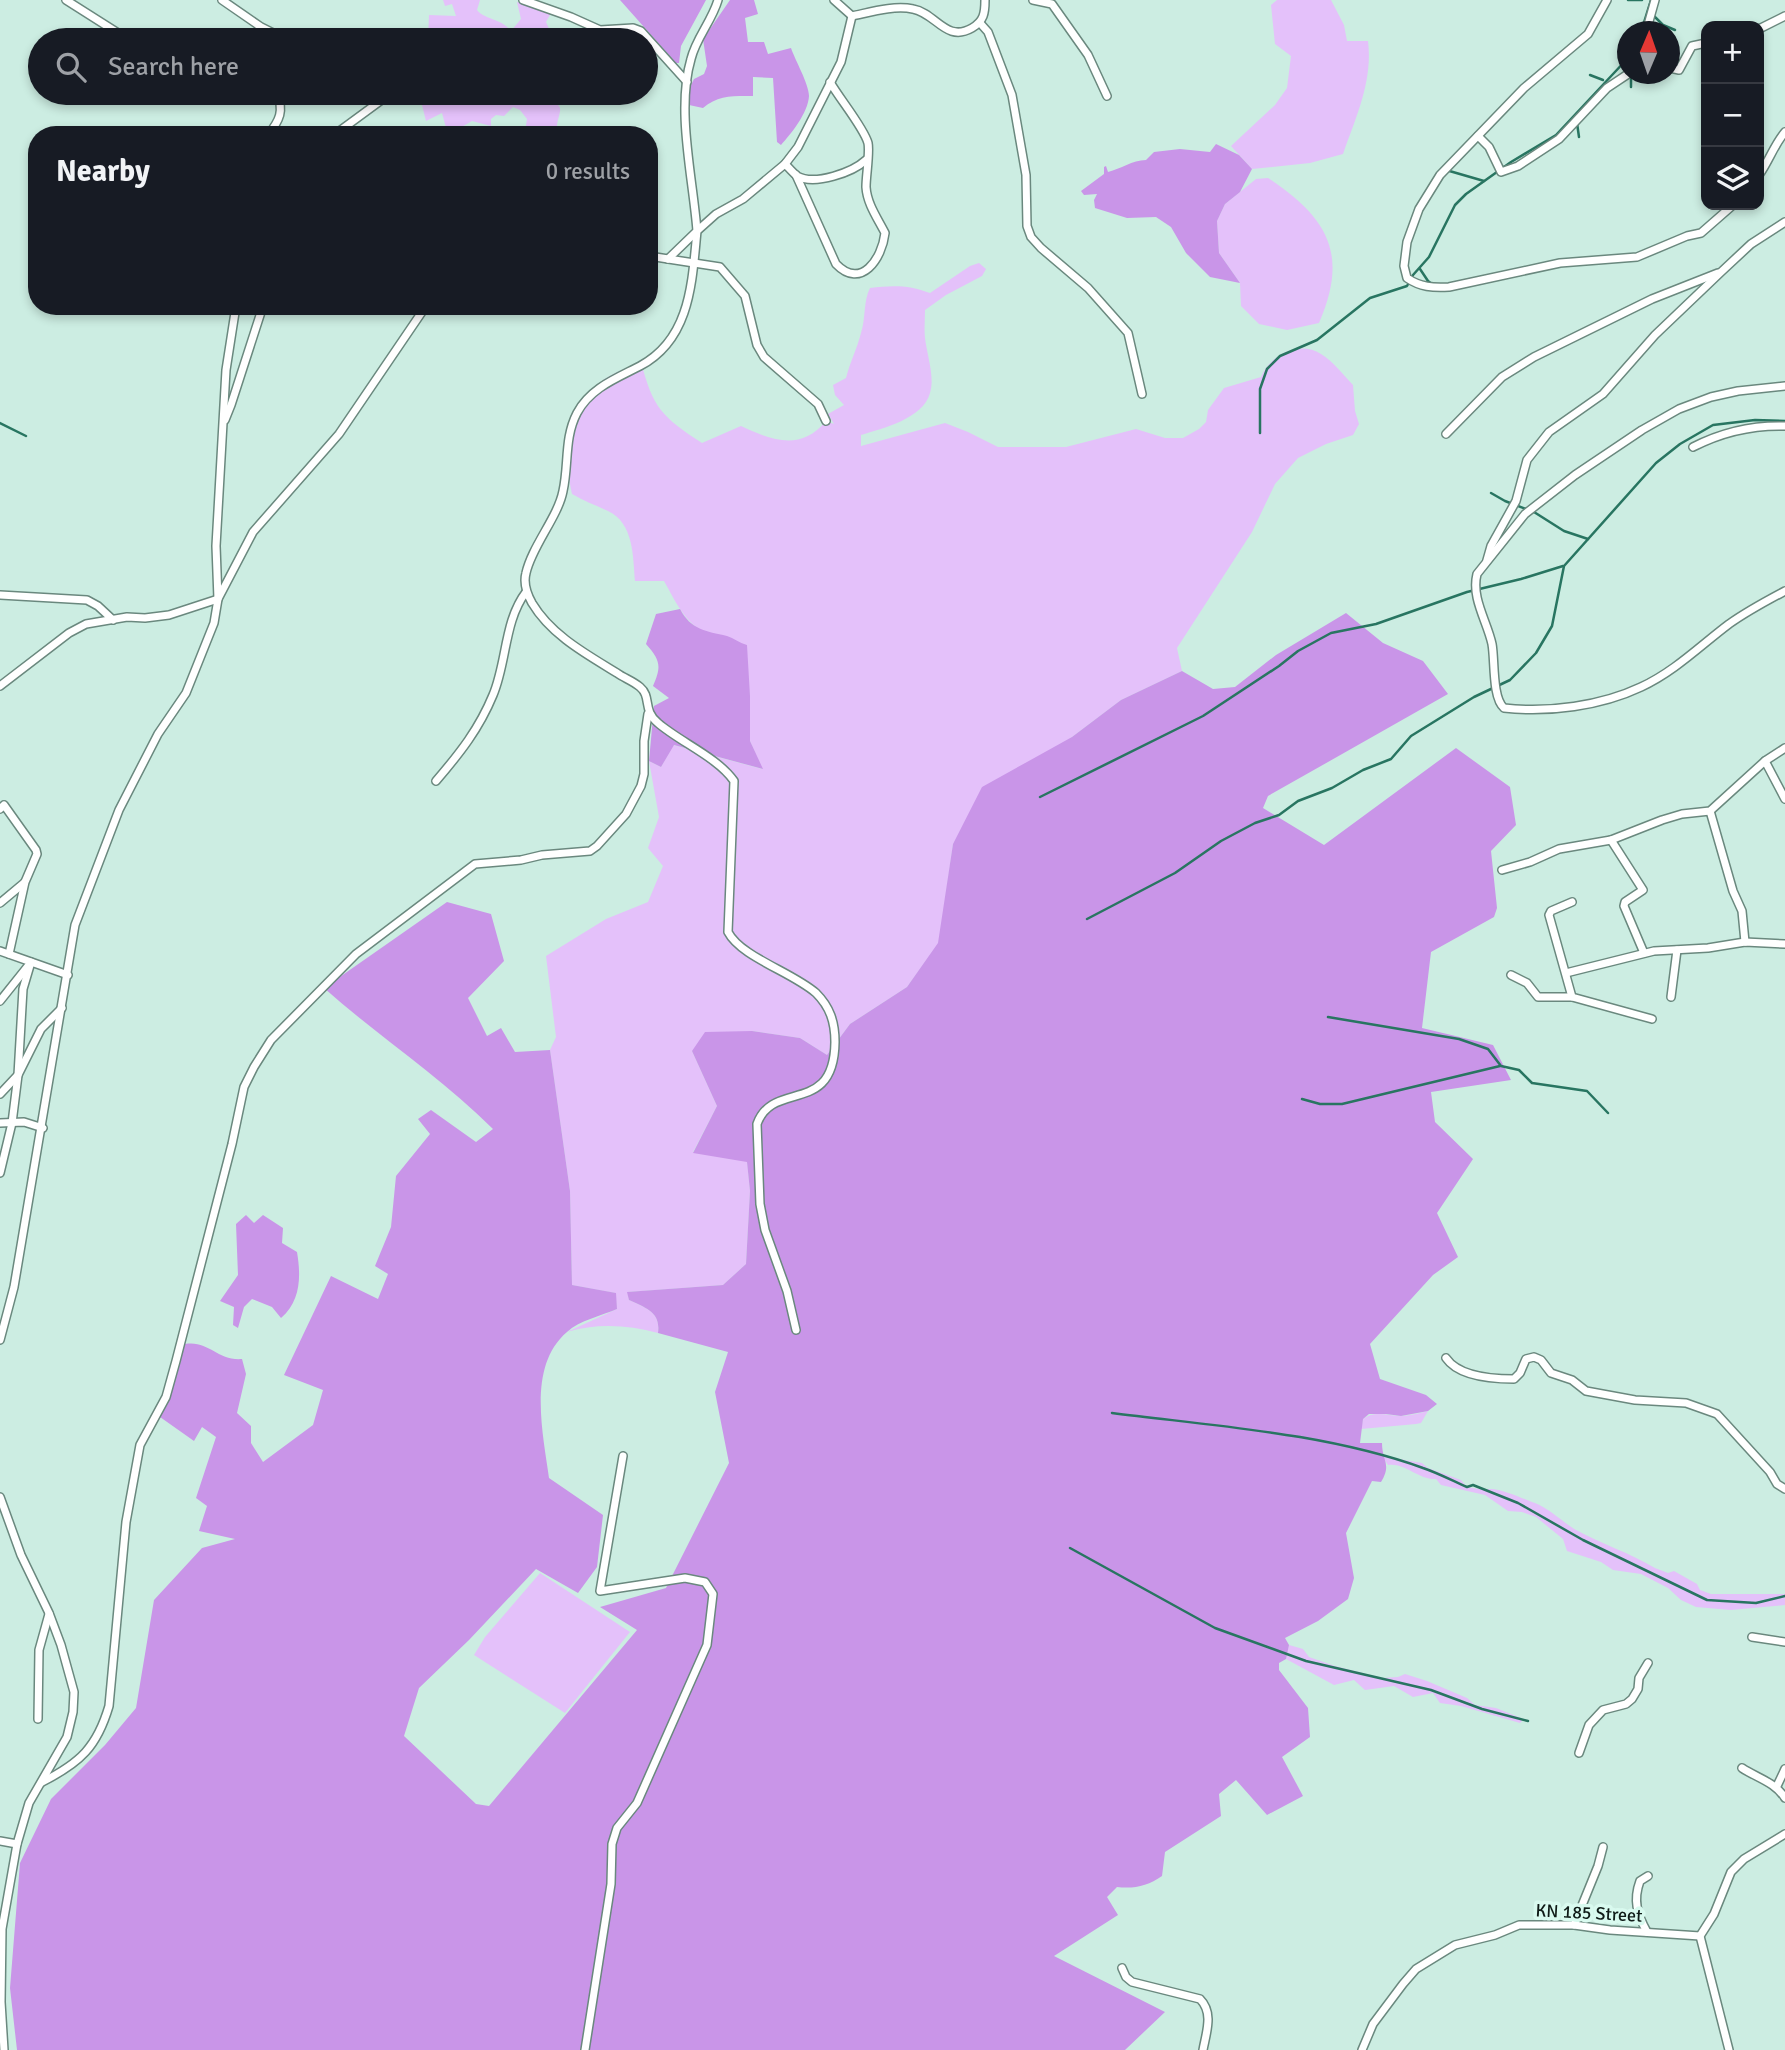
<!DOCTYPE html>
<html lang="en">
<head>
<meta charset="utf-8">
<style>
  :root { --surface:#171b24; --page:#20242c; --text:#f1f3f6; --muted:#9ea1a6; --line:#363941 }
  body { margin:0; font-family:Signika,sans-serif; background:var(--page); color:var(--text) }
  .controls { position:absolute; right:21px; top:21px; display:grid; overflow:hidden; border-radius:14px; box-shadow:0 4px 10px #0003 }
  .controls button { width:63px; height:63px; display:grid; place-items:center; padding:0; border:0; border-bottom:2px solid var(--line); background:var(--surface); color:var(--text); font:35px sans-serif }
  .compass { position:absolute; left:1617px; top:21px; width:63px; height:63px; border-radius:50%; background:var(--surface); box-shadow:0 4px 10px #0003; rotate:2deg }
  .list { margin:0; padding:0; list-style:none }
  h2 { display:flex; justify-content:space-between; align-items:center; height:91px; margin:0; padding:0 28px; font-size:30px }
  h2 small { font-size:23px; font-weight:400; color:var(--muted) }
  .icon { flex:none; width:38px; height:38px; fill:none; stroke:currentColor; stroke-width:2; stroke-linecap:round; stroke-linejoin:round }
  .map { position:relative; flex:none; width:1785px; height:2050px; overflow:hidden }
  .search { position:absolute; background:var(--surface); box-shadow:0 4px 10px #0003; left:28px; top:28px; width:630px; height:77px; display:flex; align-items:center; gap:18px; box-sizing:border-box; padding:0 24px; border-radius:38px; color:var(--muted); font-size:26px }
  .panel { position:absolute; background:var(--surface); box-shadow:0 4px 10px #0003; left:28px; top:126px; width:630px; height:189px; border-radius:28px }
  .map>svg:first-child { display:block }
</style>
</head>
<body>
<div class="map">
<svg width="1785" height="2050" viewBox="0 0 1785 2050">
  <rect width="100%" height="100%" fill="#ccede2"/>
  <g fill="#e4c1fa">
    <path d="M443,0H480L477,10C485,20 501,18 511,31L521,19L517,2L551,13L546,22L550,31L557,35L562,31L568,34L572,30L581,38L428,40L429,15L456,16L452,4L445,6Z"/>
    <path d="M1277,0H1331L1344,25L1347,41H1368C1373,81 1356,117 1343,154L1310,163L1252,169L1231,146L1275,105L1287,88L1291,56L1275,44L1271,5Z"/>
    <path d="M423,93H543C547,99 559,103 560,108C561,112 557,121 557,126L540,129L533,134L525,132L527,119L520,110L513,107L504,116L496,115L491,119V126L472,121L448,135L442,113L426,121L422,105Z"/>
    <path d="M1268,178C1328,218 1349,254 1319,323L1287,330L1259,324L1241,306L1240,283L1219,253L1217,221L1225,204L1256,179Z"/>
    <path d="M979,263L986,269L982,276L946,295L925,310C925,319 924,329 925,338C927,355 935,377 930,393C923,419 883,428 861,435V446L945,423L968,432L998,447H1066L1136,429L1165,438H1183L1199,429L1206,422L1208,410L1224,388L1261,377C1270,355 1299,340 1321,354C1333,361 1344,376 1353,385L1355,411L1359,424L1353,435L1326,444L1298,458L1275,484L1252,532L1177,648L1182,671L1121,700L1072,737L953,844L939,943L907,987L850,1024L827,1055L800,1038L752,1031L692,1051L717,1106L693,1152L747,1161L750,1191L746,1264L723,1285L628,1292L629,1300C646,1308 661,1312 658,1333C628,1325 597,1323 567,1332L617,1309L615,1293L572,1285L570,1191L550,1050L556,1037L546,956L606,919L648,902L663,866L648,848L659,817L649,761L661,767L673,745L762,769L750,741V696L737,643C728,634 717,638 706,633C684,622 676,602 664,581H635C633,557 634,523 608,511C595,505 584,501 572,494C564,464 570,412 593,389C606,375 624,369 641,362C653,408 662,417 702,443L741,426C773,441 801,451 826,421L834,424L828,414L844,405L835,395L833,385L846,378C850,362 857,349 861,333C866,318 863,302 870,288C892,285 910,285 930,293L970,266Z"/>
    <path d="M1428,1411L1421,1423L1416,1424L1361,1429L1363,1419C1376,1409 1390,1417 1404,1416C1412,1415 1420,1413 1428,1411Z"/>
    <path d="M1382,1456L1422,1463L1428,1468L1461,1480L1467,1487L1485,1490C1495,1485 1523,1499 1535,1503C1547,1507 1564,1523 1576,1530C1602,1544 1630,1553 1655,1568L1668,1573L1674,1571L1697,1584L1700,1590L1711,1594H1785V1605L1731,1610L1696,1607L1681,1600L1668,1588L1641,1574L1613,1570L1601,1562L1567,1551L1563,1539L1536,1517L1522,1512L1508,1511L1485,1495L1441,1485L1436,1479C1419,1480 1404,1462 1388,1465Z"/>
    <path d="M540,1573L630,1632L565,1713L474,1655L485,1637Z"/>
    <path d="M1289,1645L1303,1649L1309,1657L1335,1666L1382,1678L1398,1677L1405,1674L1427,1681L1467,1698L1475,1705L1496,1708L1521,1718L1522,1721L1520,1723L1461,1706L1440,1703L1433,1693L1413,1697L1394,1686L1365,1690L1354,1680L1334,1685L1286,1659Z"/>
  </g>
  <g fill="#c995e8">
    <path d="M620,0H706L681,46L679,63H676Z"/>
    <path d="M730,0H754L758,14L745,18L748,42H764L768,54L791,48C795,60 809,84 809,96C808,113 791,134 781,145L777,142L773,78L753,77V96C733,96 718,95 703,108L689,105L690,87L694,79L704,74L707,66L703,39Z"/>
    <path d="M1216,144L1239,155L1252,169L1240,192L1225,204L1217,221L1219,253L1240,283L1210,277L1186,253L1171,227L1156,217L1127,218L1095,208L1094,200L1097,194L1084,195L1081,191L1104,174V167L1106,166L1108,172C1121,169 1132,160 1146,160L1154,152L1180,149L1210,152Z"/>
    <path d="M680,609C691,630 706,631 727,636C734,638 739,643 747,645L750,696V741L763,769L674,745L661,767L649,761L654,706L669,698L653,686C662,666 660,660 646,644L656,614Z"/>
    <path d="M1346,613L1383,643L1423,661L1448,694L1268,796L1263,808L1324,845L1456,748L1510,787L1516,825L1491,851L1497,908L1494,917L1431,952L1422,1028L1493,1045L1511,1080L1431,1092L1435,1122L1473,1159L1437,1213L1458,1257L1433,1275L1370,1344L1380,1379L1426,1395L1437,1404L1428,1411L1401,1416L1386,1414H1369L1363,1419L1360,1443H1382C1382,1461 1392,1464 1381,1482L1372,1481L1346,1533L1354,1578L1348,1599L1318,1621L1285,1638L1289,1645L1286,1659L1279,1663V1670L1308,1708L1310,1737L1282,1757L1303,1796L1267,1815L1236,1780L1219,1794L1221,1816L1165,1852L1162,1876C1148,1886 1134,1889 1117,1887L1107,1897L1118,1915L1054,1956L1165,2012L1125,2050H17L10,1988L20,1863L51,1799L105,1745L136,1708L154,1600L202,1548L235,1539L199,1531L207,1506L196,1498L216,1437L202,1427L194,1441L160,1417L167,1405L185,1344C209,1340 217,1361 242,1359L246,1374L237,1413L251,1426V1443L263,1462L313,1425L323,1390L284,1375L331,1276L378,1299L388,1274L375,1266L391,1227L396,1176L430,1134L418,1119L431,1110L476,1142L493,1129C441,1077 379,1037 324,988L447,902L491,914L504,961L468,998L487,1036L501,1028L515,1052L550,1050L570,1191L572,1285L616,1293L617,1309C601,1316 580,1320 567,1332C527,1366 543,1433 549,1478L603,1515L597,1567L578,1593L536,1569L469,1640L419,1688L404,1736L476,1804L489,1806L637,1630L600,1607L666,1588L729,1463L715,1392L728,1352L658,1333C661,1312 646,1308 629,1300L627,1292L723,1285L746,1264L750,1191L747,1162L693,1153L717,1106L692,1051L705,1032L752,1031L800,1038L827,1055L850,1024L907,987L938,943L953,844L982,787L1072,737L1121,700L1182,671L1213,689L1235,687L1276,655Z"/>
    <path d="M246,1215L254,1223L263,1215L283,1228L282,1243L297,1252C301,1276 301,1301 281,1318L272,1307L252,1299L244,1307L238,1328L233,1325L234,1307L220,1301L238,1275L236,1224Z"/>
  </g>
  <g fill="none" stroke-linecap="round" stroke-linejoin="round">
    <g stroke="#287561" stroke-width="2.5">
      <path d="M1628,0H1642"/>
      <path d="M1652,14L1663,25L1675,30"/>
      <path d="M1641,32L1651,0"/>
      <path d="M1631,74V87"/>
      <path d="M1590,75L1603,80"/>
      <path d="M1577,123L1579,137"/>
      <path d="M1446,170L1484,181"/>
      <path d="M1420,269L1428,281L1433,285"/>
      <path d="M0,423L26,436"/>
      <path d="M1260,433V389L1267,369L1280,356L1317,340L1370,298L1407,286L1413,275L1429,257L1455,205L1466,194L1511,162L1556,135L1628,58"/>
      <path d="M1491,493L1505,501L1534,512L1564,531L1588,539"/>
      <path d="M1040,797L1203,716L1279,666L1298,651L1331,633L1376,624L1467,592L1521,579L1563,566"/>
      <path d="M1087,919L1175,873L1221,841L1255,823L1279,815L1298,801L1332,788L1363,770L1391,759L1411,736L1474,697L1510,680L1536,653L1552,626L1564,566L1656,463L1680,444L1713,425L1755,420L1785,421"/>
      <path d="M1328,1017L1459,1039L1488,1049L1501,1066L1519,1070L1532,1083L1587,1091L1608,1113"/>
      <path d="M1302,1099L1320,1104H1342L1500,1066"/>
      <path d="M1112,1413C1214,1426 1326,1433 1423,1468C1438,1473 1453,1481 1467,1487L1473,1485L1518,1503L1583,1540L1707,1600L1756,1603L1785,1596"/>
      <path d="M1070,1548L1215,1628L1306,1661L1431,1690L1482,1709L1528,1721"/>
    </g>
    <g stroke="#6a887e" stroke-width="10">
      <g id="minor">
        <path d="M66,0L129,40"/>
        <path d="M222,0L261,27L287,40"/>
        <path d="M523,0L571,17L600,30L633,28L641,31L687,82"/>
        <path d="M834,0L852,16C871,12 894,5 913,9C936,13 946,43 972,28C984,21 985,13 985,0"/>
        <path d="M1033,0L1052,4L1088,55L1107,96"/>
        <path d="M1607,0L1588,34L1524,88L1440,175L1419,209L1407,242L1404,266L1407,278C1420,287 1433,288 1449,287L1560,263L1637,257L1687,236L1701,233L1733,205"/>
        <path d="M980,23L988,32L1012,95L1026,175L1027,226L1031,237L1041,248L1088,288L1128,333L1142,394"/>
        <path d="M1759,29L1785,16"/>
        <path d="M1646,32L1655,0"/>
        <path d="M1670,68L1679,70L1692,46L1706,43"/>
        <path d="M268,135C280,120 284,111 277,93"/>
        <path d="M334,135L383,99L385,93"/>
        <path d="M1478,136L1489,147L1501,172L1518,166L1559,139L1607,88L1628,74"/>
        <path d="M785,164C789,168 793,173 797,176C815,186 853,172 866,160"/>
        <path d="M796,175L836,264C861,290 882,259 885,233C878,219 867,204 866,187C866,176 870,152 868,143C864,128 839,98 830,82"/>
        <path d="M1759,175C1769,161 1774,145 1785,132"/>
        <path d="M649,256L720,267L745,296L757,345L764,357L818,404L826,421"/>
        <path d="M668,259L697,231C693,178 676,110 691,59C696,38 712,21 718,0"/>
        <path d="M1785,386L1738,391L1711,397L1679,409L1642,430L1575,475L1525,514L1477,574C1471,598 1487,621 1492,644C1495,660 1492,698 1504,708C1548,713 1601,706 1641,687C1674,672 1701,645 1729,624C1746,612 1766,601 1785,591"/>
        <path d="M225,420L231,405L263,306"/>
        <path d="M1446,434L1502,377L1534,357L1652,299L1718,273"/>
        <path d="M1693,447C1722,432 1752,425 1785,426"/>
        <path d="M1487,560L1491,546L1516,501L1527,460L1549,432L1603,394L1655,335L1721,272L1751,244L1785,222"/>
        <path d="M0,595L87,600L98,606L113,620"/>
        <path d="M0,686L69,633L86,624L127,617L145,618L169,615L218,599L253,532L339,434L426,306"/>
        <path d="M1765,761L1785,799"/>
        <path d="M436,781C460,753 479,729 493,695C507,662 504,621 526,592"/>
        <path d="M0,809L4,805L36,850L37,854L25,882L9,954"/>
        <path d="M1710,811L1733,891L1742,911L1745,942"/>
        <path d="M1502,870L1530,862L1559,849L1611,840"/>
        <path d="M1572,902L1551,911L1549,915L1572,997L1652,1019"/>
        <path d="M0,903L24,883"/>
        <path d="M0,951L68,975"/>
        <path d="M1644,953L1624,906L1625,902L1643,890L1611,840L1662,820L1682,814L1710,811L1765,761L1785,748"/>
        <path d="M1566,973L1654,951L1708,948L1745,942L1785,944"/>
        <path d="M1511,975L1527,983L1538,997H1572"/>
        <path d="M1671,997L1677,950"/>
        <path d="M0,1001L28,966"/>
        <path d="M0,1094L18,1075L41,1029L62,1008"/>
        <path d="M0,1123L24,1122L43,1128"/>
        <path d="M0,1173L12,1123L18,1075L23,989L31,962"/>
        <path d="M796,1330L787,1291L765,1230L760,1204L757,1124C773,1079 834,1117 835,1042C835,1022 830,1007 816,993C792,972 741,957 728,932L734,781C717,757 680,742 658,723C642,710 652,697 640,687C633,681 624,678 617,673C586,654 551,635 532,603C527,594 523,584 526,573C532,546 558,517 563,491C569,464 564,438 577,413C590,388 617,378 640,366C691,339 692,281 697,231L716,214L743,199L785,164L798,147L841,62L852,16"/>
        <path d="M0,1340L14,1287L75,925L119,810L158,734L186,693L214,623L218,599L216,546L226,370L236,306"/>
        <path d="M1446,1358C1459,1377 1493,1379 1514,1379L1520,1373L1526,1359L1534,1357L1541,1360L1551,1373L1572,1380L1586,1391L1635,1400L1686,1403L1717,1414L1770,1472L1777,1484L1785,1489"/>
        <path d="M0,1497L21,1555L49,1613L61,1645L74,1692L73,1712L67,1737L29,1803L17,1844L2,1929L1,2002L4,2050"/>
        <path d="M1752,1637L1785,1642"/>
        <path d="M38,1719L39,1650L49,1614"/>
        <path d="M1579,1753L1589,1725L1603,1710L1626,1704L1632,1699L1638,1689L1639,1678L1648,1663"/>
        <path d="M1742,1768C1757,1778 1775,1782 1785,1798"/>
        <path d="M42,1782C80,1763 97,1747 109,1706L126,1522L140,1445L166,1397L176,1361L232,1144L244,1087L254,1067L271,1040L356,954L475,864L521,860L542,855L590,851L597,846L626,814L641,786L644,774V741L648,714"/>
        <path d="M1777,1786L1785,1769"/>
        <path d="M0,1841L17,1844"/>
        <path d="M1574,1925L1598,1866L1603,1847"/>
        <path d="M1647,1932C1637,1914 1633,1900 1640,1881L1648,1876"/>
        <path d="M1122,1968L1126,1977L1132,1982L1200,1999C1214,2013 1206,2033 1203,2050"/>
        <path d="M585,2050L611,1884L612,1844L617,1828L637,1803L707,1645L713,1594L705,1582L685,1578L600,1591L623,1456"/>
        <path d="M1362,2050L1373,2024L1403,1984L1416,1969L1455,1945L1495,1935L1519,1925H1574L1610,1930L1700,1936"/>
        <path d="M1729,2050L1700,1936L1714,1914L1731,1872L1744,1859L1785,1834"/>
      </g>
    </g>
    <use href="#minor" stroke="#fff" stroke-width="7"/>
  </g>
  <g text-anchor="middle" stroke-width="7" stroke-linejoin="round" paint-order="stroke">
    <g font-size="18" fill="#0f1b17" stroke="#d9faef">
      <text transform="translate(1589 1913) rotate(3)" y="6">KN 185 Street</text>
    </g>
  </g>
</svg>
<div class="controls">
<button>+</button>
<button>−</button>
<button><svg class="icon" aria-label="layers" viewBox="0 0 24 24"><path d="M12 4l9 5-9 5-9-5zM3 14l9 5 9-5"/></svg></button>
</div>
<svg class="compass" viewBox="-18 -18 36 36"><path d="M0-13l5 13h-10z" fill="#e53935"/><path d="M0 13l5-13h-10z" fill="#9ea1a6"/></svg>
<div class="search"><svg class="icon" aria-label="search" viewBox="0 0 24 24"><circle cx="10" cy="10" r="6"/><path d="M15 15l6 6"/></svg>Search here</div>
<section class="panel">
<h2>Nearby<small>0 results</small></h2>
<ul class="list">
</ul>
</section>
</div>
</body>
</html>
